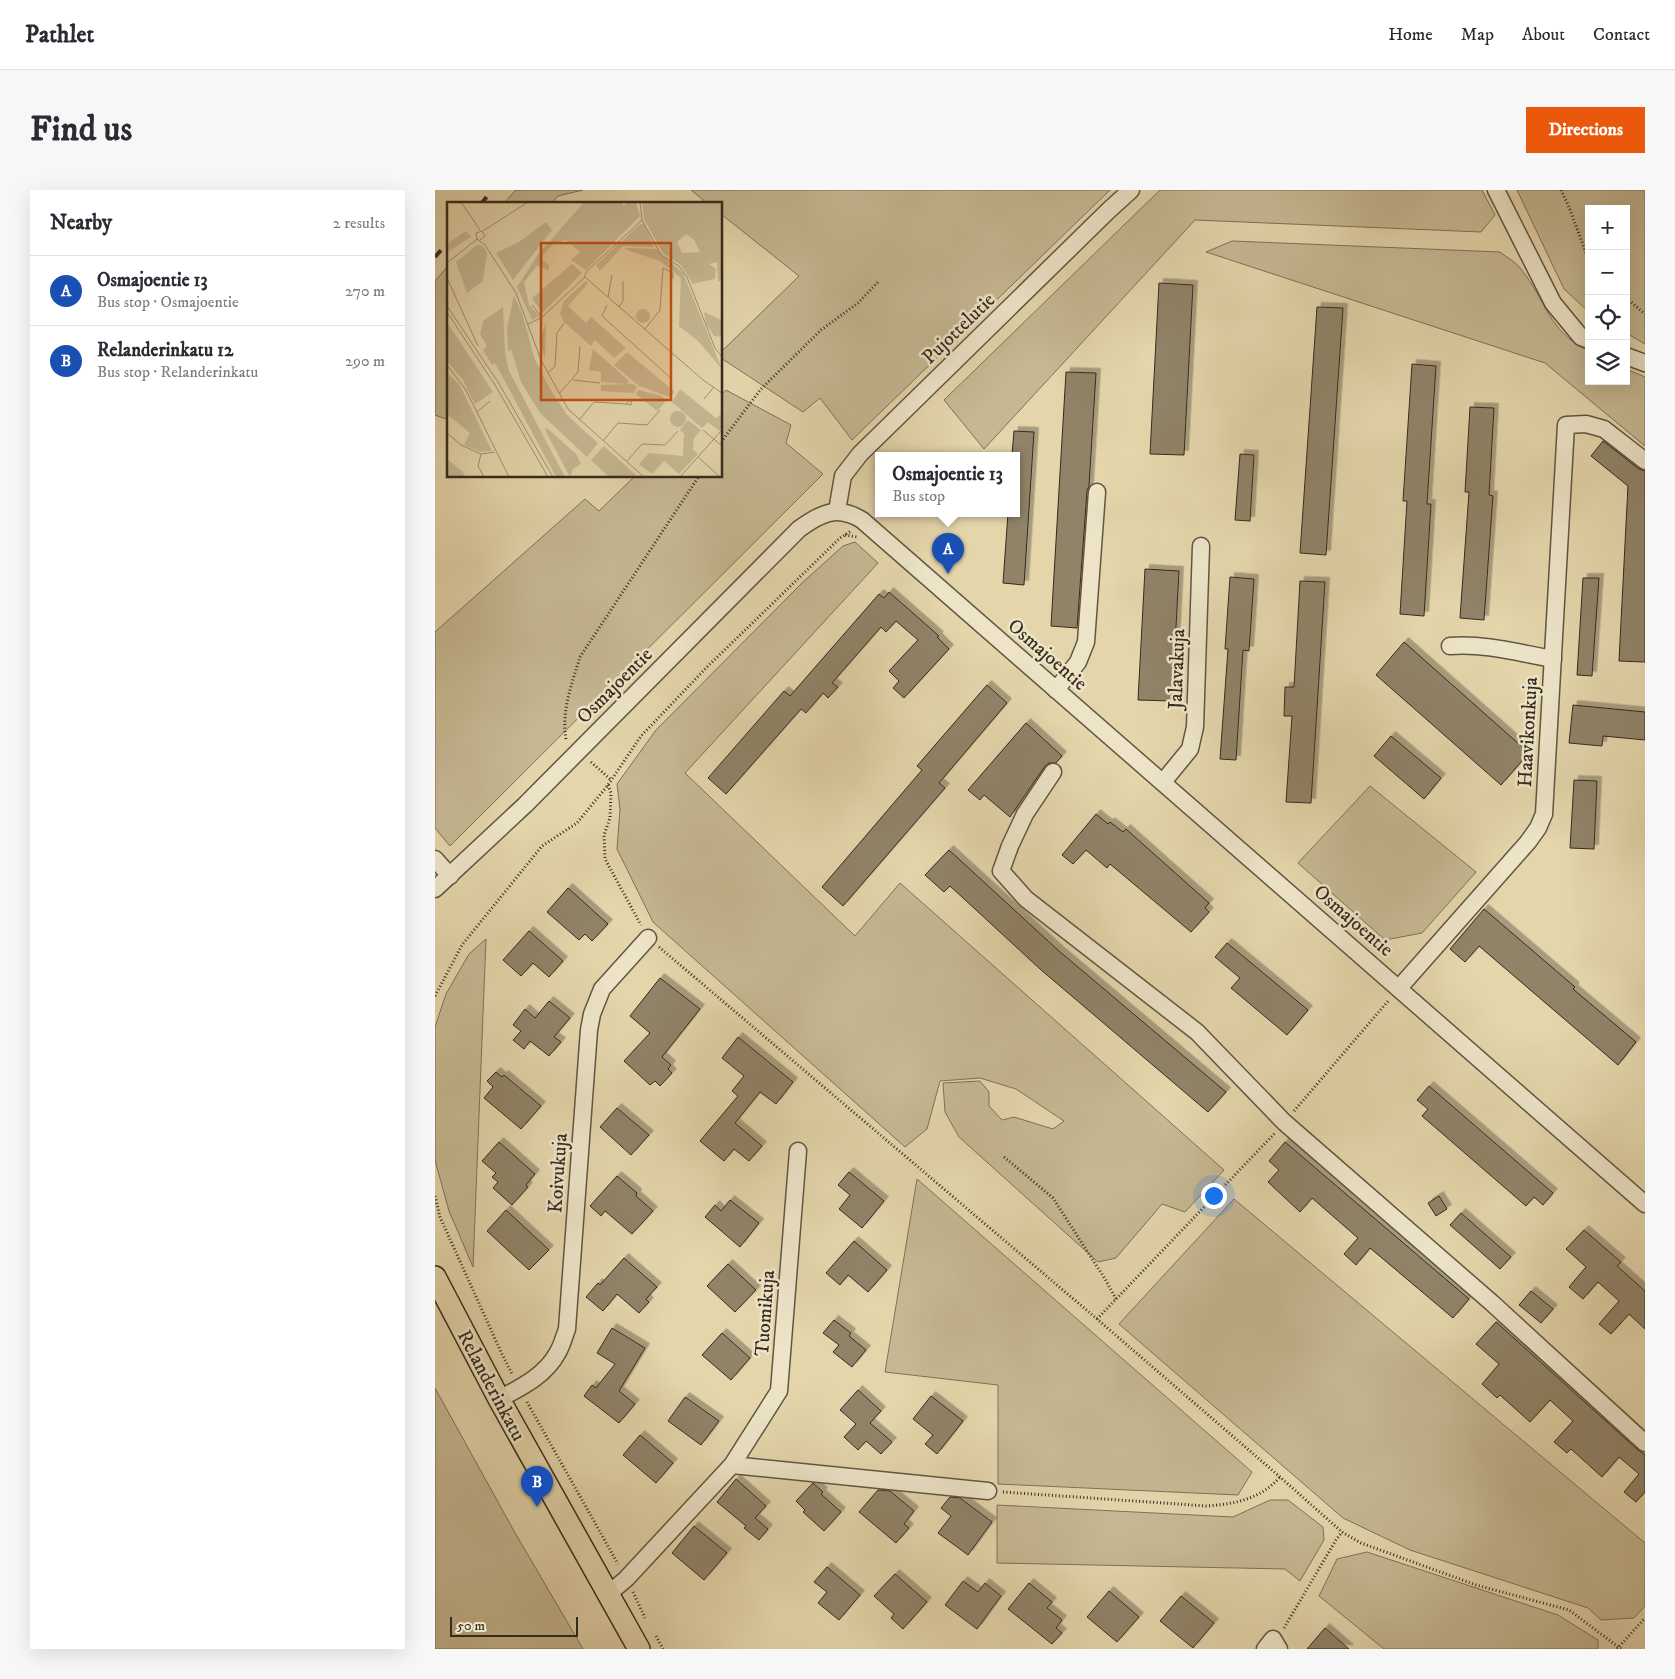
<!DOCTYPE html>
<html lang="en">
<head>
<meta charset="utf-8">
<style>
  :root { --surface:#fff; --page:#f7f7f7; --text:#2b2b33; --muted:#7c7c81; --line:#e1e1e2; --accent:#ea580c }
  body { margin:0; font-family:"IM FELL DW Pica",serif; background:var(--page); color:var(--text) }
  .controls { position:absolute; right:15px; top:15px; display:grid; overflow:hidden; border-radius:0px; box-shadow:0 5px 20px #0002 }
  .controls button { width:45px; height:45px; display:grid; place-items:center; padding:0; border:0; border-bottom:1px solid var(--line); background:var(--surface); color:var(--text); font:25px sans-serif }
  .scale { position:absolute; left:15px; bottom:12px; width:128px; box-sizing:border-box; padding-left:5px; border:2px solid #352b1e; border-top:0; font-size:14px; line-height:18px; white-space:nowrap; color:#352b1e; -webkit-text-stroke:4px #ede4c8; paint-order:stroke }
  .you { position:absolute; left:778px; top:1005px; width:18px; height:18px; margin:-12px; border:4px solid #fff; border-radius:50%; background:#1a73e8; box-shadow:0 0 0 8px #1a73e833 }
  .badge { display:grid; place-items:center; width:32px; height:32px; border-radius:50%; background:var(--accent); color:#fff; font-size:16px; font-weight:700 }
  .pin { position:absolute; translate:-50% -41px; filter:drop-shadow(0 1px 2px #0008) }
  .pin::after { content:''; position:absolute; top:26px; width:18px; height:15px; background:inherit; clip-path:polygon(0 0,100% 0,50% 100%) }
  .popup { position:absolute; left:440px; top:262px; width:145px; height:65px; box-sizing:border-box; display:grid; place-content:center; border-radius:0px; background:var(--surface); filter:drop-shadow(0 1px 4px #0005); font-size:16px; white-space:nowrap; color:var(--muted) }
  .popup b { font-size:19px; color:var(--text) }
  .popup::after { content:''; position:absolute; left:50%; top:100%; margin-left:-10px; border:10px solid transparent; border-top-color:var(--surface) }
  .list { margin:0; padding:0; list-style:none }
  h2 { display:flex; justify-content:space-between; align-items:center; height:65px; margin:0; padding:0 20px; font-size:21px }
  h2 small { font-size:16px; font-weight:400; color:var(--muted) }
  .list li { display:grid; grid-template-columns:32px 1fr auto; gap:15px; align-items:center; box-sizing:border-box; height:70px; padding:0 20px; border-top:1px solid var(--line) }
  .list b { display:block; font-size:19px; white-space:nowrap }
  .list p { margin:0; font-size:16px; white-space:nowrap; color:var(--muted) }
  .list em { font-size:16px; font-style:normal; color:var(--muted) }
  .icon { flex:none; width:28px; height:28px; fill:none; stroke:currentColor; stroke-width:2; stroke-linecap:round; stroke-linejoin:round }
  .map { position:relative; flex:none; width:1210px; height:1459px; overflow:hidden; border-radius:0px }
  header { display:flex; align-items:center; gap:30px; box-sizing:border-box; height:70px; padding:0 25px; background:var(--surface); border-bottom:1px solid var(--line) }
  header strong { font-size:24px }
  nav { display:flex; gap:28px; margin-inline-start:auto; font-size:18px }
  .intro { display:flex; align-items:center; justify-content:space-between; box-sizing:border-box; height:120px; padding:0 30px }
  h1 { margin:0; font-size:35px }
  .button { padding:12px 22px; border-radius:0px; background:var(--accent); color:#fff; font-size:18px; font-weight:700 }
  main { display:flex; gap:30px; padding:0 30px }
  aside { flex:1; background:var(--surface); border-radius:0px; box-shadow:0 5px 20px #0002 }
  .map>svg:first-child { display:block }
</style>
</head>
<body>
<header>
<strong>Pathlet</strong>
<nav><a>Home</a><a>Map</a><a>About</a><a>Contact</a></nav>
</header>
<div class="intro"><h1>Find us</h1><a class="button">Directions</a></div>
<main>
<aside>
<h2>Nearby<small>2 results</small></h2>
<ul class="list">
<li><span class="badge" style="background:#1a4fb4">A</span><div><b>Osmajoentie 13</b><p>Bus stop · Osmajoentie</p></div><em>270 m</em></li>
<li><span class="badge" style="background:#1a4fb4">B</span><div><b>Relanderinkatu 12</b><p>Bus stop · Relanderinkatu</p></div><em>290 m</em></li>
</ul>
</aside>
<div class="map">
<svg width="1210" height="1459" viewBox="0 0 1210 1459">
  <defs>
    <filter id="shadow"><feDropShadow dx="4.5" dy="-4.5" stdDeviation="0" flood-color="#0004"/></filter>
  </defs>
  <rect width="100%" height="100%" fill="#e4d5ab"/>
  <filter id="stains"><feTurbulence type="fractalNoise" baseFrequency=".004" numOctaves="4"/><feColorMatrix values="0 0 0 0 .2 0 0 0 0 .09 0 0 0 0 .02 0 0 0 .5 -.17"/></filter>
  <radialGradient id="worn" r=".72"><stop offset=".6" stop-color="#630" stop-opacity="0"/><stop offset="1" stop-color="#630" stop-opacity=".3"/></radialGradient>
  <g fill="#c6b893" stroke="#7e7258">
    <path d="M81,0H148L123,6L116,14H68Z"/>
    <path d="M256,0H675L417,250L385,208L368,222L286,168V162L364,86L286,24V14H273Z"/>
    <path d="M725,0H1047L1060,25L1046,42L760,30L549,259L509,210Z"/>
    <path d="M1082,0H1210V154L1191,143V19H1154V122L1129,99Z"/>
    <path d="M797,51L1065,62C1071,67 1081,72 1086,79C1111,110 1113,142 1154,161V191H1191V179L1210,187V256L1110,173L771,62Z"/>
    <path d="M14,75V230L0,225V91Z"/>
    <path d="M291,200L356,235L351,253L388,284L15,656L0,638V442L150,309L164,321L200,286H286V205Z"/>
    <path d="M420,352L443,373L250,583L420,746L465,693L789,980L750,1022L727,1014L681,1068L663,1072L524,947L510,922L508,893L545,891L554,902V916L567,930L579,927L618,939L629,931L581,899L545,888L505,891L492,939L470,957L218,732L182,659L185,619L182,594L221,540L367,393L408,356Z"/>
    <path d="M935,596L1041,682L987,743L950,750L863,673Z"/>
    <path d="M51,749L38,1077L14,1021L0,970V837L11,804L34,764Z"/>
    <path d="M482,989L817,1282L803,1305L563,1294V1195L450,1182Z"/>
    <path d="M799,1009L1210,1353V1416L1199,1428L1166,1430L1153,1418L975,1360L908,1328L684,1134Z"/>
    <path d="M0,1198L79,1341L148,1459H0Z"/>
    <path d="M835,1310H853L888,1337L889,1350L865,1391L850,1379L562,1373V1315L798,1327Z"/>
    <path d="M932,1362L1123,1425L1163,1450V1459H949L884,1406L902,1369Z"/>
  </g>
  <g fill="#908367" stroke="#352b1e" filter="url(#shadow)">
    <path d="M724,93L758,95L749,265L715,264Z"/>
    <path d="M882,117L908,118L891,365L865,363Z"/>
    <path d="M977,174L1001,176L992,314H996L989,426L965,424L972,311H968Z"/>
    <path d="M631,182L661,183L654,296L652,301L642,438L616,436Z"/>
    <path d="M1035,217L1059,218L1054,305L1058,306L1049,430L1025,428L1034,302H1030Z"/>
    <path d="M579,241L599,242L589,395L568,393L573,323H582V265H577Z"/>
    <path d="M1168,251L1204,279L1210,281V472L1184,471L1193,296L1156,266Z"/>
    <path d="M805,264L819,265L815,331L800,330Z"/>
    <path d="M710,379L744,381L737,511L703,510Z"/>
    <path d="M795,387L819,389L814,461L808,460L801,570L785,569L793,459H790Z"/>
    <path d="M1148,388H1164L1157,486L1142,485Z"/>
    <path d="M865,391L890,392L876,613L851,612L857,526H849L850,497H859Z"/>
    <path d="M454,402L504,446L502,447L514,459L469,508L458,498L464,491L454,481L483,450L461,431L451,442L446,437L397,493L403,497L393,508L388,503L371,523L366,519L291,604L273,588L349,501L355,506L444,404L449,408Z"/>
    <path d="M969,452L1094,563L1066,595L941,485Z"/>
    <path d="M552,495L572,513L504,593L510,598L408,716L387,697L487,580L482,576Z"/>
    <path d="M1138,515L1210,522V550L1168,546L1167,556L1134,553Z"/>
    <path d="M591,533L627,566L621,573H614L610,576L575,627L549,605L545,610L533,600Z"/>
    <path d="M956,546L1006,588L989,609L939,566Z"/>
    <path d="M1139,590L1162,591L1159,659L1135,658Z"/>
    <path d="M661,624L673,634L675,632L688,642L691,639L774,713L770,718L774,722L756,742L675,674L672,678L651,660L638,674L627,665Z"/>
    <path d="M514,660L624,761L791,902L773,922L605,779L515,696L509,702L490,685Z"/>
    <path d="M133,698L173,734L157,751L150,744L144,750L112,722Z"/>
    <path d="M1049,719L1140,797L1138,799L1201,852L1183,875L1044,756L1030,772L1015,759Z"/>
    <path d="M94,741L128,771L114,787L98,773L86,786L68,770Z"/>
    <path d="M792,753L873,820L852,845L796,798L805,788L780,767Z"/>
    <path d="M225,788L265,819L227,867L236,875L233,879L237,883L225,896L220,891L215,895L189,871L215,843L195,826Z"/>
    <path d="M114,811L135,828L119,847L126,852L114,866L95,851L89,859L78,850L86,841L78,835L90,819L100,828Z"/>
    <path d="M303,847L358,892L341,914L325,902L300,933L327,956L314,971L299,959L289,971L265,951L303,906L297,901L309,886L287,868Z"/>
    <path d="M61,882L67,887L69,885L106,916L86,939L49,908L58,897L52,891Z"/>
    <path d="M994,896L1118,1003L1108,1015L1099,1007L1091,1016L987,926L993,919L982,910Z"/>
    <path d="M182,918L214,945L196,965L165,937Z"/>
    <path d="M64,952L100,984L91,995L93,997L77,1015L58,998L63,992L57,987L61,983L47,971Z"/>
    <path d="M850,952L1034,1109L1018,1128L935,1058L921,1075L909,1064L923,1048L877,1008L865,1022L833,992L844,980L834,971Z"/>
    <path d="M414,982L449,1011L427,1038L404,1019L415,1005L403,995Z"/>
    <path d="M182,986L202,1003L201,1006L218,1021L197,1044L170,1021L166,1026L155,1016Z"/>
    <path d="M1004,1006L1012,1019L1001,1026L993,1013Z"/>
    <path d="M295,1010L324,1033L305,1057L270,1027L280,1015L286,1021Z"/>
    <path d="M71,1020L114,1060L94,1080L52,1041Z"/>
    <path d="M1026,1023L1076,1067L1065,1079L1015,1035Z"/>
    <path d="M1149,1040L1186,1072L1182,1076L1210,1101V1139L1194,1124L1176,1144L1164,1134L1184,1111L1163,1092L1148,1109L1134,1097L1151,1077L1131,1059Z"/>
    <path d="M419,1051L452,1080L433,1102L413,1085L405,1095L391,1083Z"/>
    <path d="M189,1068L222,1097L211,1109L214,1112L204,1123L182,1104L168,1121L151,1107L163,1093L165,1095Z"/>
    <path d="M293,1074L321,1100L300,1122L272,1096Z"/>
    <path d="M1096,1101L1118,1119L1106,1133L1084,1115Z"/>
    <path d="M399,1130L416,1143L414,1146L431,1160L417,1177L398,1162L404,1155L388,1143Z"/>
    <path d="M1061,1132L1203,1260L1210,1265V1302L1201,1312L1189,1302L1204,1284L1184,1267L1167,1287L1136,1259L1132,1263L1119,1252L1138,1231L1115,1210L1095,1232L1065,1205L1062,1208L1047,1194L1064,1174L1041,1154Z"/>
    <path d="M177,1138L210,1158L184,1201L200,1214L184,1233L149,1206L157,1195L161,1198L180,1174L162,1163Z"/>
    <path d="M287,1143L315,1168L296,1190L267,1165Z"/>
    <path d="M423,1200L446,1221L435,1233L457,1252L446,1264L431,1251L423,1260L409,1247L421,1234L405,1220Z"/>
    <path d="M496,1206L528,1231L502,1264L490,1254L498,1245L478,1229Z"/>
    <path d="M250,1207L284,1231L266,1255L233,1231Z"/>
    <path d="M205,1245L238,1273L221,1293L188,1265Z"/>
    <path d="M301,1289L331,1316L320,1328L333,1339L324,1350L309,1338L311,1336L282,1312Z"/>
    <path d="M378,1293L388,1302L386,1304L406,1322L389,1341L368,1322L370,1320L361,1311Z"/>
    <path d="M443,1300L455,1301L479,1321L469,1334L474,1338L461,1353L424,1322Z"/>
    <path d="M515,1307L525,1308L557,1332L533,1365L503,1343L516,1326L506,1318Z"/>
    <path d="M259,1336L292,1363L269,1390L237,1363Z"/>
    <path d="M392,1377L425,1405L404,1430L383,1413L392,1402L379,1392Z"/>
    <path d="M460,1384L492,1412L468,1439L456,1428L459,1424L439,1406Z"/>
    <path d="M528,1391L543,1402L550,1393L566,1406L542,1439L510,1415Z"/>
    <path d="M594,1393L617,1412L612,1418L627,1430L621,1438L627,1443L617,1454L573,1419Z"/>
    <path d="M674,1401L704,1427L682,1452L652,1427Z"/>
    <path d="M746,1406L779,1433L758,1458L725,1431Z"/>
    <path d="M890,1438L914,1459H872Z"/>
  </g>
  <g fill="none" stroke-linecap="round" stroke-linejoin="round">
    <g stroke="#615641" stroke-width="19">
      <g id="minor">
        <path d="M1061,0L1118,113L1146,147L1154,150"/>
        <path d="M1191,166L1210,173"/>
        <path d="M402,321L408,286L425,264L673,21L696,0"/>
        <path d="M1015,456C1049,453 1084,463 1118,469"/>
        <path d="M621,500L643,472L651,452L662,302"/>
        <path d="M618,582L590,624L575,656L566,681L591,709L762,842L849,932L1057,1113L1210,1253"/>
        <path d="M728,592L755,559L760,537L766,356"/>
        <path d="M0,669L15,686"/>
        <path d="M0,699L90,615L364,339C386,323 402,315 427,330L1210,1014"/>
        <path d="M964,798L1093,652L1103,638L1109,624L1131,235L1151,234L1169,239L1210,271"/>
        <path d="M64,1209C87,1197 111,1185 123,1162C127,1155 129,1147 132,1139L154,840L157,824L167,799L213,748"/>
        <path d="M297,1275L553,1301"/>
        <path d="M172,1405L191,1389L297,1275L344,1201L363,961"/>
        <path d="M830,1459L838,1449L844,1459"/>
      </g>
    </g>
    <g stroke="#352b1e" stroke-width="24">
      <path id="major" d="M0,1087L64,1209L204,1459"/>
    </g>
    <g stroke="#352b1e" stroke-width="3" stroke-dasharray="1 2.5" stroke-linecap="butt">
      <path d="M1126,0L1134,17L1154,71"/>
      <path d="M1191,108L1210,124"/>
      <path d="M286,252L326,199L386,140L423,113L444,91"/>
      <path d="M410,345L422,347"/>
      <path d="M131,549C126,522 137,493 145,467L264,286"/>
      <path d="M156,572L176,590"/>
      <path d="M173,595L176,603L175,628L169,645L170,669L206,735"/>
      <path d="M224,757L662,1129L845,1287L907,1342L926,1353L1041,1395L1134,1420L1186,1459"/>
      <path d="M0,806L27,755L107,656L142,633L173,595L206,546L272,477L405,348L416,341"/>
      <path d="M859,921L954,810"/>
      <path d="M569,967L618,1008L670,1089L681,1109"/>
      <path d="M0,1006L5,1027L66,1162L77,1184"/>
      <path d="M662,1129L840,943"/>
      <path d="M92,1212L183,1374"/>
      <path d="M568,1302L772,1316C800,1314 826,1309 845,1287"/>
      <path d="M198,1402L210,1428"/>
      <path d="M849,1438L901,1350L907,1342"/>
      <path d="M221,1446L228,1459"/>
      <path d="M1182,1459L1210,1428"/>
    </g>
    <use href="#minor" stroke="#ede4c8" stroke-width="16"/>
    <use href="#major" stroke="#e4d5ab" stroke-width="21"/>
    <g stroke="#352b1e" stroke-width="4" stroke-dasharray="9 9" stroke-linecap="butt">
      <path d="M46,14L57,0"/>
      <path d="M0,67L14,51"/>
    </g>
  </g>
  <g text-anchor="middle" stroke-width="5" stroke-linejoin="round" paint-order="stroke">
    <g font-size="20" fill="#352b1e" stroke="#ede4c8">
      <text transform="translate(523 138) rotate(-44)" y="7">Pujottelutie</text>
      <text transform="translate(613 464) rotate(41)" y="7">Osmajoentie</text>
      <text transform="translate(741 479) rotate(-88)" y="7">Jalavakuja</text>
      <text transform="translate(179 495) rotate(-45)" y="7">Osmajoentie</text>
      <text transform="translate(1092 542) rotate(-87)" y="7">Haavikonkuja</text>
      <text transform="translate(919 730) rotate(41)" y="7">Osmajoentie</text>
      <text transform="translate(122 983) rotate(-86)" y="7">Koivukuja</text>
      <text transform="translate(329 1123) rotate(-86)" y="7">Tuomikuja</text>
      <text transform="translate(57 1195) rotate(62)" y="7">Relanderinkatu</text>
    </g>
  </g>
  <g transform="translate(12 12)">
    <rect width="275" height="275" fill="#e4d5ab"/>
    <path d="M137,0H176V5L180,0H189L193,14L139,68L124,58L133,50L119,38L107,41L96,53V59L102,63V68L90,64L77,80L82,103L93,114L85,118L70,85L90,54ZM195,0H275V79H271L270,60L262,62L269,67L268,77L246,82L234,63L216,51L197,17ZM239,32L247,38L253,50L235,51L230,40ZM99,20L105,28L66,78L49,51L72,40ZM193,22H197L207,45L176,44L153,69L149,63ZM19,29L24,35L2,49L0,42ZM30,43L36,44L40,52L36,79L20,91L9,60ZM180,46L209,47L236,71L275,167L251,139L232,124L234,76L213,59L177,47ZM125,62L135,71L95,111L85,96ZM139,79L141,81L121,104L139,121L144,115L179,146L167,156L148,138L144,144L117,120L113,112L117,99ZM67,94L75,111L87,155L102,185L120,213L151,241L140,255L93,211L74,180L64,147L61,149L60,126ZM56,105L58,152L62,169L118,275H109L48,161L45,163L36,148L40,144L33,132L36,119ZM189 114a7 7 0 1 1 14 0a7 7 0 1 1-14 0ZM257,110L275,118V135L267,134L259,122ZM0,120L46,190L28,202L16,178L0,159ZM99,121L98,157L92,138ZM146,147L182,179L180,182L154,180V170L142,168ZM180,150L228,190L223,195L192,184L167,163ZM0,171L12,182L45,249L34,250L17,243L23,231L0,212ZM186,182L190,185L187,191L154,189V183ZM233,187L269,216L275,212V225L272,229L261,220L255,226L225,200ZM191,188L215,194L219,199L210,209L189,192ZM223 217a8 8 0 1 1 16 0a8 8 0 1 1-16 0ZM241,218L254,228L247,236L246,248L251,252L232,272L217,259L205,272L192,262L202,251L236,254L237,232L233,228ZM100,226L129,252L134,262L126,267L123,275L98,228ZM157,244L191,275H162L144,258ZM0,257L15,269L19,275H0Z" fill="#c6b893" fill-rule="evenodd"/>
    <path fill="none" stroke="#9e9173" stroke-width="1" d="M14,0L33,28M195,18L214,53L232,64L240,75L268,146L275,155M36,29L81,0M30,37L38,43L69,91L94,158L121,207L197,275M30,37L29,31L35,29L38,34L33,38M0,61L30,37M137,75L140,69L195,18L193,0M0,76L31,144M161,95L165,73M85,103L95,115M160,103L155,114L225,177M0,104L51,180L106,275M172,105L176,99V79M0,110L48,183L101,275M81,122L94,116L138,75L256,178L275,191M198,127L213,108L216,66L226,71V77M0,163L19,188L62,275M101,171L108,164L110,131L117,121M126,178L153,181M112,192L131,170L133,144M257,197L267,185M30,210L43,199M132,218L147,200L179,202L184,203V197L179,202M256,228L275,244M0,231L14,243L34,252L48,250M156,239L171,221L200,223L213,208M34,252L31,264L37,275M251,255L273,275M180,259L195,242L218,243L231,229M233,275L275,228"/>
    <path fill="#c45010" fill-opacity="0.15" stroke="#c45010" stroke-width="2.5" d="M94,41H224V198H94Z"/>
    <rect width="275" height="275" fill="none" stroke="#352b1e" stroke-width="2.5"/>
  </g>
  <rect width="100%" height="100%" filter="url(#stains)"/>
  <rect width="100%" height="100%" fill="url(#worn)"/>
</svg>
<div class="controls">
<button>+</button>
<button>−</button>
<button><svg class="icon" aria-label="locate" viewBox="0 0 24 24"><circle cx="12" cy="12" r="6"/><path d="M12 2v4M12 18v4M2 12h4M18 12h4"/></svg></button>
<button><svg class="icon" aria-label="layers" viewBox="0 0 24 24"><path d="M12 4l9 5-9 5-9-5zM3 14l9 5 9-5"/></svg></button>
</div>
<div class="scale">50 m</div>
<div class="you"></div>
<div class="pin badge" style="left:513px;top:384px;background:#1a4fb4">A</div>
<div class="popup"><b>Osmajoentie 13</b>Bus stop</div>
<div class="pin badge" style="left:102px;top:1317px;background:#1a4fb4">B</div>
</div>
</main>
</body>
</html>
